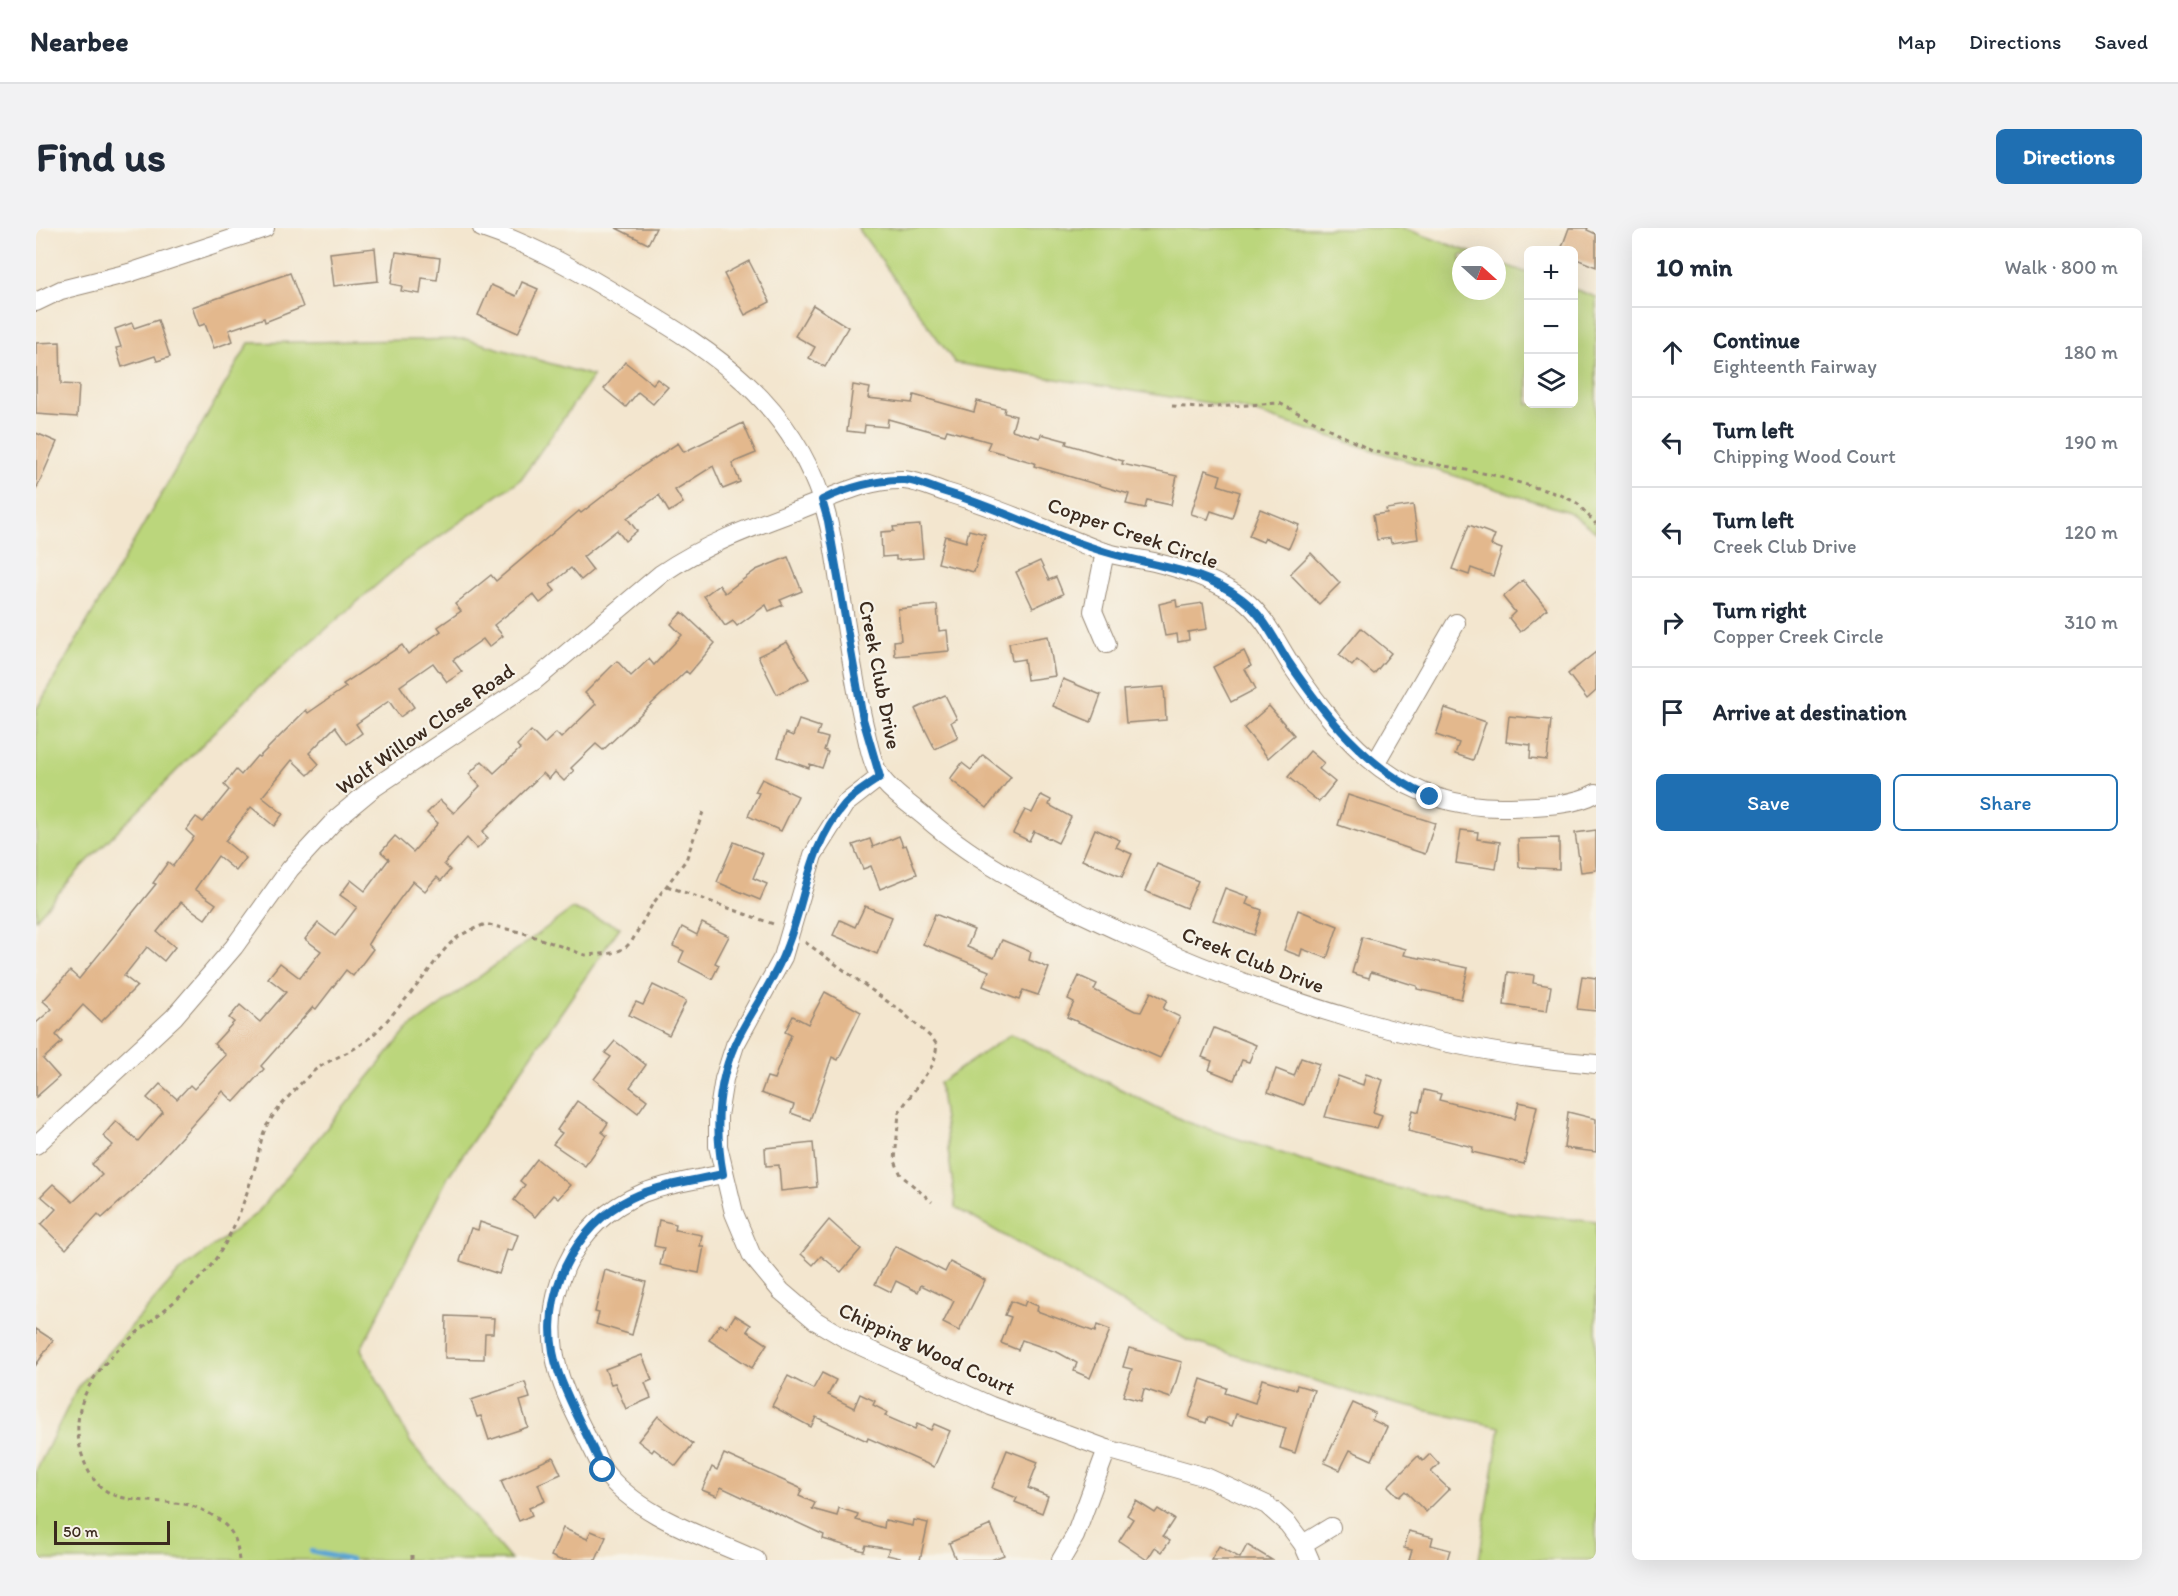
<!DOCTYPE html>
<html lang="en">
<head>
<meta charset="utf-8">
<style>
  :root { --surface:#fff; --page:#f2f2f3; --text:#1f2937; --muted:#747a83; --line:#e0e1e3; --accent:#1f6fb2 }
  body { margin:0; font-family:Itim,sans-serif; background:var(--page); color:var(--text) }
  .controls { position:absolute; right:18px; top:18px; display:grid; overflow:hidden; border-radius:9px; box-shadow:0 6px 24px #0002 }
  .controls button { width:54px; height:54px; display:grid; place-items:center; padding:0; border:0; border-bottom:2px solid var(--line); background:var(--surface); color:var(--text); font:30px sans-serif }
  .compass { position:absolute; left:1416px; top:18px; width:54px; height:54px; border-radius:50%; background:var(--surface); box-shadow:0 6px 24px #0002; rotate:111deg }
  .scale { position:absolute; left:18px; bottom:15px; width:116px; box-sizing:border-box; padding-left:6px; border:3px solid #3b2a1e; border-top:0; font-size:16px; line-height:21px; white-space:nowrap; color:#3b2a1e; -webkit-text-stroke:4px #f7f3e8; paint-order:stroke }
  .stop { position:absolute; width:18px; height:18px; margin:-14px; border:4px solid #1f6fb2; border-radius:50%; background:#fff }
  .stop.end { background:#1f6fb2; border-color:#fff; box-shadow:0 2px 6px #0008 }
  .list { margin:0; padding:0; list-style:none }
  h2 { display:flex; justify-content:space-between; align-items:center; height:78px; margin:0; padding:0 24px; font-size:26px }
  h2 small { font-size:20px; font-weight:400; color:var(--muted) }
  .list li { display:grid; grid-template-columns:39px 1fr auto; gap:18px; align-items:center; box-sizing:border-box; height:90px; padding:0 24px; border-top:2px solid var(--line) }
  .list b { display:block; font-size:22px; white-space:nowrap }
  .list p { margin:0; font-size:20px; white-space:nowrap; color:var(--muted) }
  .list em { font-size:20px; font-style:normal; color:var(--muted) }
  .actions { display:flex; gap:12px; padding:18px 24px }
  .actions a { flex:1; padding:14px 0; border:2px solid var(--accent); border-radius:9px; text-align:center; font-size:21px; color:var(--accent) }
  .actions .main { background:var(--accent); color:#fff }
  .icon { flex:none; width:33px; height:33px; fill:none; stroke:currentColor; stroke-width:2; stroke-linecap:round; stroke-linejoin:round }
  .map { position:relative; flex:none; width:1560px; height:1332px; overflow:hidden; border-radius:9px }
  header { display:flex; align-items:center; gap:36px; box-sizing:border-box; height:84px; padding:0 30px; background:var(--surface); border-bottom:2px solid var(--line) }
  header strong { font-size:28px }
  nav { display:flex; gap:33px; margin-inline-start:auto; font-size:21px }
  .intro { display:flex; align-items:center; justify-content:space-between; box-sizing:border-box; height:144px; padding:0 36px }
  h1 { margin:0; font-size:42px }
  .button { padding:15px 27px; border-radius:9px; background:var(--accent); color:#fff; font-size:21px; font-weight:700 }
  main { display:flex; gap:36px; padding:0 36px }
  aside { flex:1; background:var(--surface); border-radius:9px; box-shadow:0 6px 24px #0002 }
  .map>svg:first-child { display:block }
</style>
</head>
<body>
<header>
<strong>Nearbee</strong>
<nav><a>Map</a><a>Directions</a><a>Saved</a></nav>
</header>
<div class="intro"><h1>Find us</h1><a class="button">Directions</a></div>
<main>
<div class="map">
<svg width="1560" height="1332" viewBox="0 0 1560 1332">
  <rect width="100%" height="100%" fill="#f7f3e8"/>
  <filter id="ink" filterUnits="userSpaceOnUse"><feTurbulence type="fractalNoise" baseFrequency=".0167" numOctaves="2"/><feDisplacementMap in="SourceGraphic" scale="12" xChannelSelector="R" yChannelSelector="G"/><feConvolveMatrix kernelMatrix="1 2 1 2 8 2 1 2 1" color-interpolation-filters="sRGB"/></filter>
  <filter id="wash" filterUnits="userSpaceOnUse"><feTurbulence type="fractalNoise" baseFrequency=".008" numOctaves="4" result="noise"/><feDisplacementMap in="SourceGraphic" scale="24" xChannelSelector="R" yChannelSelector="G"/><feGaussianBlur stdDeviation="1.35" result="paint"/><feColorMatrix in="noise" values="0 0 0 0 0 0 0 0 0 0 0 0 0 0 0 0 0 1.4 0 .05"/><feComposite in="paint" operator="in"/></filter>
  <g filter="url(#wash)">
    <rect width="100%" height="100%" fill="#f3e6cf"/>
    <g fill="#bbd67b" stroke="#7b804c" stroke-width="1.5">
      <path d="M822,0H1367L1442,27H1425V63H1461V34L1492,45V176H1538V61L1560,69V304L1533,284L1204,180L919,135Z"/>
      <path d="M430,111L557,148L485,251L366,335L220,462L42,643L0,691V482L213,115Z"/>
      <path d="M536,681L584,699L413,947L325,1121L375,1215L475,1332H0V1243L42,1159L142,1045L221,985L371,802Z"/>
      <path d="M975,806L1148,893L1330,953L1470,984L1560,994V1332H1443L1464,1199L1334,1170L1151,1112L920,980L903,855Z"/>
    </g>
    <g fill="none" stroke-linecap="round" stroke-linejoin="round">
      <path stroke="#5ca5d3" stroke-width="4.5" d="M275,1323L315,1332"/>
    </g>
    <g id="blocks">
      <g fill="#e3b88d">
        <path d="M580,0H620L612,16Z"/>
        <path d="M1533,0H1552L1551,2L1560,6V39L1538,30V22L1526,19Z"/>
        <path d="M339,20L342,53L298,58L294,25Z"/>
        <path d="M360,24L404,30L401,52L386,50L384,66L365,63L366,58L355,56Z"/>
        <path d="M713,33L734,74L709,87L688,46Z"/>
        <path d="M254,45L267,79L229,94L228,90L193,102L197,113L178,120L169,96L163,98L156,79Z"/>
        <path d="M486,54L502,61L482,105L442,87L455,57L480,68Z"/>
        <path d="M777,77L812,99L789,139L773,130L779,119L759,108Z"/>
        <path d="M122,92L134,129L121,133L119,128L86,139L80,120L85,119L79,101L96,95L98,100Z"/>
        <path d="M24,114L25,156L43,157L41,189L0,186V115Z"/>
        <path d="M589,134L617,156L621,151L632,159L617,176L602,164L590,179L568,161Z"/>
        <path d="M817,157L834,160L832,170L876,175L878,167L938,184L941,173L969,180L968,185L980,188L976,202L1004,210L1005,206L1031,213L1030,216L1087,233L1086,236L1141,248L1135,277L1111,272L1109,280L1090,276L1093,266L998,238L999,235L951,221L954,214L911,202L909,207L852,191L851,199L829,197L828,205L811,203Z"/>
        <path d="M707,195L720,225L696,235L704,254L687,261L677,238L639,262L647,275L633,284L623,267L591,290L601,303L589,313L581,302L547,329L557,342L545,352L535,340L514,357L519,363L504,375L497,366L458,397L467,408L453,419L447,411L417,432L426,444L411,454L397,435L364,458L378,479L364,489L353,473L320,496L326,505L311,516L299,499L273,525L283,536L272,547L256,532L226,569L247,586L238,598L215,579L189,613L210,630L200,643L182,628L159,661L180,676L169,691L145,674L121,704L139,719L128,733L111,719L88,748L101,758L65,794L47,777L20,807L26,814L7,831L23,849L0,869V795L16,781L7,773L34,743L43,751L120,656L117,655L132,634L137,638L158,609L150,602L160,589L167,594L193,562L188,557L200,542L205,547L221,528L223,529L270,482L272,485L310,459L307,456L366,417L372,426L405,403L402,399L425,383L419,376L455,347L460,353L543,283L545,285L605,239L642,215L648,224Z"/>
        <path d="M0,205L21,214L0,262Z"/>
        <path d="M1169,242L1185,247L1182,257L1204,264L1196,290L1175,283L1172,291L1155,286Z"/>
        <path d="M1377,277L1382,311L1355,315L1354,310L1341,312L1337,287L1351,285L1350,281Z"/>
        <path d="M1224,281L1263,297L1253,320L1229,310L1227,314L1213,308Z"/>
        <path d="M884,297L887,330L860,332V328L846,329L845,304L858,303L857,299Z"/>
        <path d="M1433,297L1459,307L1455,317L1466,321L1457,348L1435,340L1433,347L1416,341Z"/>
        <path d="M933,302L949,306L938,344L902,335L909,308L930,314Z"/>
        <path d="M1275,325L1304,355L1283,376L1254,346Z"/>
        <path d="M752,329L766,363L744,372L747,377L733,383L730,377L701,398L697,393L689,398L668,368L683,357L689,365L720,342Z"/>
        <path d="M1004,333L1013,352L1020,349L1027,366L997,380L980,344Z"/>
        <path d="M1487,352L1511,381L1484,404L1473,390L1479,384L1467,369Z"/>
        <path d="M1140,372L1141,379L1167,375L1171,401L1152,404L1153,412L1142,414L1141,406L1129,408L1123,376Z"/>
        <path d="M901,377L903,403L911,402L913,423L859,428L858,413L865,412L862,381Z"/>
        <path d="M646,384L679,415L653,446L650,443L567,522L560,516L535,540L538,543L528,553L519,544L513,551L507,545L446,604L452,610L441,621L431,610L408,636L414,642L405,653L401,649L389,663L377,653L338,706L332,716L337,721L317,748L310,742L280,781L277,779L225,838L228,841L198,874L187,863L98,961L66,990L62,986L30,1021L5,997L20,981L5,968L17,956L37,974L66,947L56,936L77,917L67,908L80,893L102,913L127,884L111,870L124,856L141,871L154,857L158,861L190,827L178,816L198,794L193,790L204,777L224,794L250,764L232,750L244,735L264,750L285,723L269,711L282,695L299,708L321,679L304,667L315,652L329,663L353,631L345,624L359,608L377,624L402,595L391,585L404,572L418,585L444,558L433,546L446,533L458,545L484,521L481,517L495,503L508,516L520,505L525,510L560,476L549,465L581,433L595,448L613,431L618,437L646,407L635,396Z"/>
        <path d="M1325,400L1355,425L1338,446L1321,432L1316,438L1303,427Z"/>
        <path d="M1012,408L1019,448L991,452L988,431L976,433L973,415Z"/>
        <path d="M751,414L773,451L741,466L722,428Z"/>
        <path d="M1208,423L1215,438L1209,441L1220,461L1195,474L1177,439Z"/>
        <path d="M1560,424V463L1551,471L1532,446Z"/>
        <path d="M1027,451L1065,467L1055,494L1017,478Z"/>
        <path d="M1128,459L1130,492L1090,495L1087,462Z"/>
        <path d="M909,467L921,491L915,494L922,510L899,521L879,481Z"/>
        <path d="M1233,478L1258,507L1232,530L1208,500Z"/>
        <path d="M1409,480L1450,494L1437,532L1419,526L1423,515L1400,507Z"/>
        <path d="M1473,488L1515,492L1511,532L1494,530L1495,517L1470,514Z"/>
        <path d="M763,492L784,499L781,507L792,510L788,522L792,524L786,540L774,536L773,540L742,529L750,505L757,508Z"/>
        <path d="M1274,523L1288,535L1283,541L1299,554L1283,574L1252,549Z"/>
        <path d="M947,527L975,549L951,580L914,551L926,535L935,542Z"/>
        <path d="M726,551L762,568L745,603L712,588L723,565L719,564Z"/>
        <path d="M1005,567L1015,572L1013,577L1035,589L1022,615L998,603L993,613L977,605L989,582L996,585Z"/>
        <path d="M1312,567L1399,595L1389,626L1302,597Z"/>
        <path d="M1059,601L1084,612L1080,619L1096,626L1086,649L1046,632Z"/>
        <path d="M1425,602L1442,604L1441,611L1464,614L1460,641L1420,635Z"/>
        <path d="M1560,602V642L1545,644L1539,605Z"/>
        <path d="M863,608L867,618L870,617L881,646L844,661L835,638L827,641L817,617L834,611L837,619Z"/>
        <path d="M1523,610V641L1483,639L1482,611Z"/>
        <path d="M698,614L727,626L717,650L731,656L724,672L681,654Z"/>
        <path d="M1121,636L1162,653L1150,680L1109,663Z"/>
        <path d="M1189,660L1213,669L1210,676L1226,682L1218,707L1177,692Z"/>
        <path d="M829,678L856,689L841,726L797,707L804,692L819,699Z"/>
        <path d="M1262,682L1302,698L1291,730L1266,721L1264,728L1248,722Z"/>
        <path d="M899,686L938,702L931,719L958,730L966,712L995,724L993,732L1013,740L1002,767L987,762L983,772L947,758L953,743L887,716Z"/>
        <path d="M666,695L693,708L679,735L683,737L676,751L643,734L648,723L637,718L646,699L661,707Z"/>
        <path d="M1326,709L1370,721L1368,727L1432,740L1425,771L1381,761V758L1335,744L1333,750L1316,745Z"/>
        <path d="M1472,744L1498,747L1497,755L1515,758L1511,783L1468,777Z"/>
        <path d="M1043,748L1061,756L1058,762L1099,783L1105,784L1115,764L1131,772L1127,781L1144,789L1124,830L1031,789L1038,774L1032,771Z"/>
        <path d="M1546,748L1560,750V783L1541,781Z"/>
        <path d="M617,757L650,773L633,807L593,787L600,774L607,777Z"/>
        <path d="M789,764L825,784L802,832L796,829L774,892L755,885L758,877L725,865L731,849L738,851L755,807L749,804L757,788L772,796Z"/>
        <path d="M1178,800L1220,817L1213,834L1206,832L1198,852L1173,842L1176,833L1166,829Z"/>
        <path d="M579,813L610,837L594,859L611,872L602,885L558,851L575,829L569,825Z"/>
        <path d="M1265,830L1283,836L1268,877L1232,864L1240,841L1258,848Z"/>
        <path d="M1330,846L1347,852L1337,884L1346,887L1341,900L1289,889L1302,848L1327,857Z"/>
        <path d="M1388,862L1405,866L1403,872L1479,891L1483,874L1501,878L1488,936L1436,924L1437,919L1372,903L1377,882L1383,884Z"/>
        <path d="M541,873L572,895L566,904L571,908L549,938L517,916L526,905L521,902Z"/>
        <path d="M1532,884L1560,891V924L1528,920Z"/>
        <path d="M777,915L781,959L745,963L743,937L730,938L729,920Z"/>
        <path d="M501,931L534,957L522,971L517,967L499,989L478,972L489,957L484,953Z"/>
        <path d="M623,992L640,996L639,1002L666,1007L664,1018H668L663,1045L624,1037L628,1020L618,1018Z"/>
        <path d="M793,992L825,1021L805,1044L785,1028L777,1037L765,1026Z"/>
        <path d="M444,994L482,1007L476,1023L471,1022L463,1046L424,1033L435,1000L442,1002Z"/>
        <path d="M859,1018L909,1044L914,1034L949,1052L923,1103L907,1095L918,1073L885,1057L882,1064L860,1053L855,1064L839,1056Z"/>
        <path d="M569,1042L610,1054L596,1107L560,1096L563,1085L559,1084Z"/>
        <path d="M975,1073L988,1078L990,1073L1002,1078L1001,1083L1059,1104L1061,1097L1074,1102L1054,1150L1038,1143L1041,1135L1023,1125L986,1112L982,1122L965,1115L975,1089L969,1087Z"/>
        <path d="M699,1087L715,1097L711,1103L731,1116L716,1140L673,1112L684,1096L691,1100Z"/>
        <path d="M410,1088L458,1090L457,1105H449L448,1131L409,1130Z"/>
        <path d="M0,1101L17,1112L0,1137Z"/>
        <path d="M1093,1120L1146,1134L1135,1170L1108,1161L1105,1173L1087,1168L1096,1141L1087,1139Z"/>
        <path d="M606,1127L616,1152L609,1155L615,1170L590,1181L579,1155L575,1156L569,1141Z"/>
        <path d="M786,1145L800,1152L792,1167L818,1180L824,1166L839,1173L837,1177L851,1184L849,1188L879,1201L881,1196L895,1202L898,1196L914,1203L898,1239L832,1210L831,1213L780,1189L775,1199L736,1178L752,1148L777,1161Z"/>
        <path d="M1165,1151L1191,1160L1189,1165L1219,1175L1226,1151L1260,1161L1261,1157L1278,1162L1259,1225L1244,1220L1250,1200L1200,1186L1196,1198L1172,1189L1170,1195L1153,1189Z"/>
        <path d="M489,1154L494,1170L484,1173L492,1199L453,1212L445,1188L441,1189L435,1172Z"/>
        <path d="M1317,1175L1339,1185L1336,1192L1351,1199L1336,1232L1314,1222L1304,1242L1288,1235Z"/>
        <path d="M622,1188L657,1216L640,1238L618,1221L616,1224L602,1213Z"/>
        <path d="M971,1222L1002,1234L992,1260L1012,1268L1006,1285L979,1274L981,1270L956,1260Z"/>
        <path d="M688,1226L766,1261L763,1268L779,1275L776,1281L801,1288L803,1280L822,1286L820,1292L848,1300L849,1292L877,1298L878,1292L892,1295L884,1332H863L864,1330L851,1327L853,1321L830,1317L828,1323L787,1311L788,1307L685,1259L681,1268L666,1262L676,1239L681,1242Z"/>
        <path d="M1394,1226L1403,1236L1395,1244L1413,1261L1390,1284L1369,1263L1363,1269L1352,1258L1382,1228L1387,1233Z"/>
        <path d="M517,1229L525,1246L502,1256L509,1273L493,1280L496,1287L483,1293L465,1253Z"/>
        <path d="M1100,1273L1119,1285L1122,1281L1138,1291L1127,1308L1134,1313L1126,1324L1119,1319L1111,1332L1083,1313L1097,1291L1091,1287Z"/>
        <path d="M955,1297L968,1327L955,1332H920L913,1315Z"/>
        <path d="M527,1300L551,1311L555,1303L570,1309L560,1332H524L515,1328Z"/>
        <path d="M1373,1303L1397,1309L1395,1317L1414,1322L1411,1332H1373L1376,1322L1368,1320Z"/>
        <path d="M1211,1317L1236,1332H1175L1183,1318L1204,1330Z"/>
      </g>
    </g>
  </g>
  <g filter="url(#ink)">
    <use href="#blocks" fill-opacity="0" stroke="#978876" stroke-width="1.5"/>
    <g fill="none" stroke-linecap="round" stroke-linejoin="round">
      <g stroke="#978876" stroke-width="20">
        <g id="street">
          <path d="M446,0C500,18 546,45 595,75C680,125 753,174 786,272C795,299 799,327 803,354C811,402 817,450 828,497C832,513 835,534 844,548C853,563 875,577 889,589C948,641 1014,671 1085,704C1236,772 1394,824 1560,836"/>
          <path d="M0,74L25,62L93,45L229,0"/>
          <path d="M1069,324L1057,383L1071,416"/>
          <path d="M1340,534L1420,395"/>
          <path d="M844,549L809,576L777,627L747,729L699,817L688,851L682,888V918L698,985L716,1028L745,1063L780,1093L812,1112L955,1178L1071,1221L1170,1249L1231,1277L1252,1296L1267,1316L1274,1332"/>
          <path d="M0,917L138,789L198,719L254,641L301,590L336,561L498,453L625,346C669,316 716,299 765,281C800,268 830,251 868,252C881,253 897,260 909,264C963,280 1013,303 1065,323C1082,329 1100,330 1118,334C1147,341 1182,353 1207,371C1230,389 1241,416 1257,440C1311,520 1367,581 1470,579C1498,578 1536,579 1560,565"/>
          <path d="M687,946C660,952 632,955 607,965C535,995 503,1069 522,1142C530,1172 553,1212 567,1242C603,1289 668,1308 720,1332"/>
          <path d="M1267,1316L1295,1299"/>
          <path d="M1025,1332L1039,1308L1071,1221"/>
        </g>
      </g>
      <g stroke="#978876" stroke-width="3" stroke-dasharray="4.5 4.5" stroke-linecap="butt">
        <path d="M1136,178L1163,180L1243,175L1338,224L1363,226L1398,236L1457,247L1525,267L1541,275L1560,296"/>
        <path d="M631,658L740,697"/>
        <path d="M769,714L866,784L897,811L901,817L898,835L863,884L859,933L865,947L896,974"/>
        <path d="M376,1327V1332"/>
        <path d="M203,1332C202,1326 202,1319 200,1314C195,1295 165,1278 147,1276C102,1269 63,1282 46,1227C19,1137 131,1095 176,1036C198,1006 209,972 220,936C223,924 225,908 231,897C243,878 262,857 279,842C297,829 321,823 337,807C357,787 374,766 391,745C399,734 407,722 417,713C425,705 439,701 449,696L488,705L549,727L578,725L589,720L596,713L616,677L650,632L667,584"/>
      </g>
      <use href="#street" stroke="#fff" stroke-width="18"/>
    </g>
  </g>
  <g fill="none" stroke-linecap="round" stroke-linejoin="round" filter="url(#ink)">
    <path stroke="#1f6fb2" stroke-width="8" d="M567,1242C553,1210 535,1179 523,1146C500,1083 529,1009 586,975C616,957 653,954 687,946C679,903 681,857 699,816C713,786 734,759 747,728C770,677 770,621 808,577C817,566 832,558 844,549L827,491L792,293L786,272C810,260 842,251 869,252C882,253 896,260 909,264C964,280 1015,308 1070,324C1116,338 1167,341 1206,371C1228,388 1238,411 1252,433C1289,488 1331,541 1394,569"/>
  </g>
  <g text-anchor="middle" stroke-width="4.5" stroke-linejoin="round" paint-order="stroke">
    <g font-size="21" fill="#3b2a1e" stroke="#f7f3e8">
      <text transform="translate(1097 305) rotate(19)" y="7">Copper Creek Circle</text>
      <text transform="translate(844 447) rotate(79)" y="7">Creek Club Drive</text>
      <text transform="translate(389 501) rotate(-35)" y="7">Wolf Willow Close Road</text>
      <text transform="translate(1217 732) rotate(21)" y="7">Creek Club Drive</text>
      <text transform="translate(891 1121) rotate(25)" y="7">Chipping Wood Court</text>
    </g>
  </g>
</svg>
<div class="controls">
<button>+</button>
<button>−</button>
<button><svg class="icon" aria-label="layers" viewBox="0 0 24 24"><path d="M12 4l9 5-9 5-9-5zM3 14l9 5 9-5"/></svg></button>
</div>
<svg class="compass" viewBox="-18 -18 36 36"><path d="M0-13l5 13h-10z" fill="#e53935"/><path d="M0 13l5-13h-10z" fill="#747a83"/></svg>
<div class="scale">50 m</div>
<div class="stop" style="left:567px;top:1242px"></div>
<div class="stop end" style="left:1394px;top:569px"></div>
</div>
<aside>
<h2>10 min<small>Walk · 800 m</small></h2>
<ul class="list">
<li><svg class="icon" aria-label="ahead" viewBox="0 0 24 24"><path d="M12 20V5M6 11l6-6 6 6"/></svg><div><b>Continue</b><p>Eighteenth Fairway</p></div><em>180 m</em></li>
<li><svg class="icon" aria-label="left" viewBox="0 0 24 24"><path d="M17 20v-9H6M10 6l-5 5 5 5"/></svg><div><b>Turn left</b><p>Chipping Wood Court</p></div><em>190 m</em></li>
<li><svg class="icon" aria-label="left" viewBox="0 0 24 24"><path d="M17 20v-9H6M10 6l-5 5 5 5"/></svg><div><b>Turn left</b><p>Creek Club Drive</p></div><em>120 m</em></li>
<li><svg class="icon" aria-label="right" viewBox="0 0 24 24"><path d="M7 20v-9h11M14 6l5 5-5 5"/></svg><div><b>Turn right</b><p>Copper Creek Circle</p></div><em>310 m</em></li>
<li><svg class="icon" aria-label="arrive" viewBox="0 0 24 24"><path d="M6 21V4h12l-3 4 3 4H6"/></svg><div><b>Arrive at destination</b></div></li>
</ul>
<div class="actions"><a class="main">Save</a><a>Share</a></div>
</aside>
</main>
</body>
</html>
